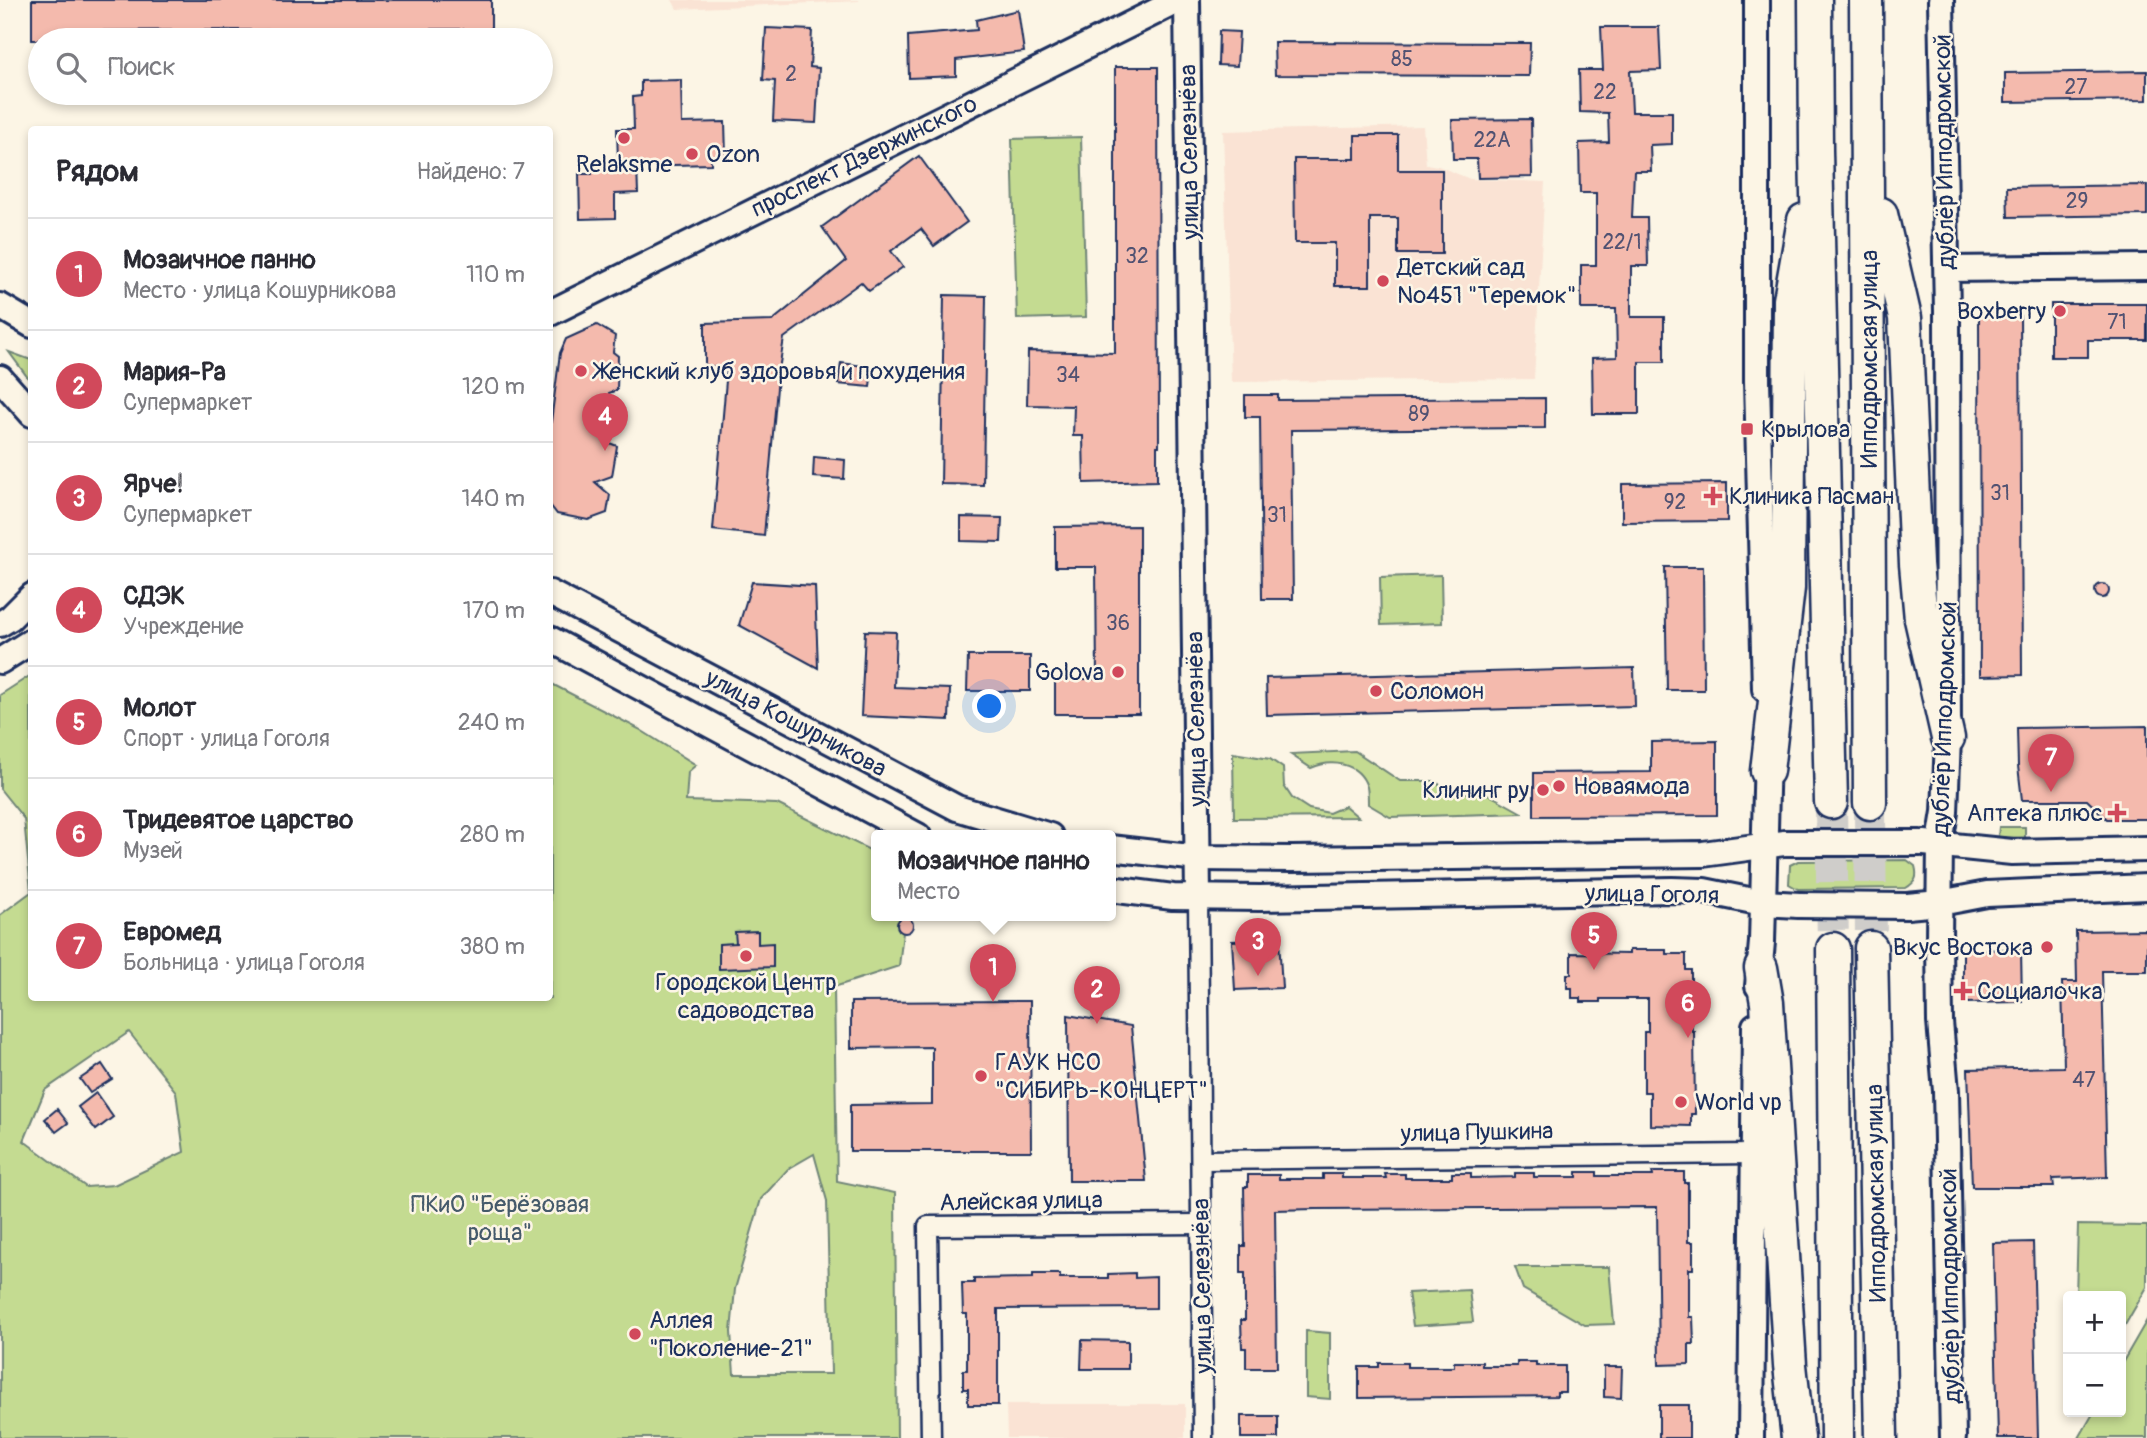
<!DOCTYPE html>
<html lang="ru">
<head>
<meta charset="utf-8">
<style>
  :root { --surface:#fff; --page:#f7f7f7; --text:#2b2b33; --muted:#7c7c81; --line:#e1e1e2; --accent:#d1495b }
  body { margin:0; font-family:Pangolin,sans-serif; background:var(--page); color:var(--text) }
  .controls { position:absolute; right:21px; bottom:21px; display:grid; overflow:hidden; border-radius:7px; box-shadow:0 4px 10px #0003 }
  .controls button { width:63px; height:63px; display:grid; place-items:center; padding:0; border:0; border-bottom:2px solid var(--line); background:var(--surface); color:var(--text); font:35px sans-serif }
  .you { position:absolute; left:990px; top:707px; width:24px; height:24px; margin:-18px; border:5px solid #fff; border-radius:50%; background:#1a73e8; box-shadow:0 0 0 10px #1a73e833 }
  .badge { display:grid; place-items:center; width:46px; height:46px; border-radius:50%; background:var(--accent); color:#fff; font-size:23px; font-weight:700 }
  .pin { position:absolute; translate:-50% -58px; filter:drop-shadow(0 2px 4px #0008) }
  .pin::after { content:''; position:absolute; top:37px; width:24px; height:21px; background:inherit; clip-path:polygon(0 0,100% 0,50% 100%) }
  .popup { position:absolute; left:871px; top:830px; width:245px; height:91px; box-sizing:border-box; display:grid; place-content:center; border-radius:7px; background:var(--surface); filter:drop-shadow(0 2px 5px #0005); font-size:23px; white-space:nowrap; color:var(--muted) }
  .popup b { font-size:26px; color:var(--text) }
  .popup::after { content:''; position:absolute; left:50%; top:100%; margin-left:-14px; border:14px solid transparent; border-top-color:var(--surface) }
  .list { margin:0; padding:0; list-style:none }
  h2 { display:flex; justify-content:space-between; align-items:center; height:91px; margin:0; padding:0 28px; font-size:30px }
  h2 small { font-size:23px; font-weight:400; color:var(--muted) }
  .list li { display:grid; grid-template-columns:46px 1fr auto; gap:21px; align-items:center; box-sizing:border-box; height:112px; padding:0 28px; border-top:2px solid var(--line) }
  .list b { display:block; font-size:26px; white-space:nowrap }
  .list p { margin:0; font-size:23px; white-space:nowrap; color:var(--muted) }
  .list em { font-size:23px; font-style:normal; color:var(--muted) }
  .icon { flex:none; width:38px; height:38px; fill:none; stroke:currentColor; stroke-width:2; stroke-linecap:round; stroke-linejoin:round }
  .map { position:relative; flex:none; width:2147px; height:1438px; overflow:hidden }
  .search { position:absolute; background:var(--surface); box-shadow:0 4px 10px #0003; left:28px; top:28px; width:525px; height:77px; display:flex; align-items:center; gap:18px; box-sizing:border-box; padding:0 24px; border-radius:38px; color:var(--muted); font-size:26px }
  .panel { position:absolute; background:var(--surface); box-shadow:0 4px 10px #0003; left:28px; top:126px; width:525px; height:875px; border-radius:7px }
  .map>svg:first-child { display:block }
</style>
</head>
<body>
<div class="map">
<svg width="2147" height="1438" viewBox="0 0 2147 1438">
  <rect width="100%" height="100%" fill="#fcf5e5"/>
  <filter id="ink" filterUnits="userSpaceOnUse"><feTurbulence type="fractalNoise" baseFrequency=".0143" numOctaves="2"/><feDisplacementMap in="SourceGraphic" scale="14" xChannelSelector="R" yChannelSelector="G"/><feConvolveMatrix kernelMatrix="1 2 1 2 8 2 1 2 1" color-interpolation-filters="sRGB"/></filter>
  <g filter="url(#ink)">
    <g fill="#fae3d4">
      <path d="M672,0H859V1L677,9Z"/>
      <path d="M1423,126L1426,164L1438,166L1470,179L1545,182L1534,379L1231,382L1223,131Z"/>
      <path d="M1006,1404H1185V1438H990H1007Z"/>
    </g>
    <g fill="#c4db91" stroke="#708578" stroke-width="2" fill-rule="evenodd">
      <path d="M1081,137L1086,317L1017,319L1012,139Z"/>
      <path d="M9,352L31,360V382Z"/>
      <path d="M1441,575L1442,623L1381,625L1380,577Z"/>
      <path d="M31,675L32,998H550V683L639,729L696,765L688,772L686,801L777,804L876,853V916H905L899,966L834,987L837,1181L895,1193L897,1438H0V915L31,892L24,819L0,789V695ZM129,1032L176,1092L184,1152L114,1185L86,1187L24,1141L45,1090ZM814,1154L827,1201L831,1374H734L731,1332L735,1289L761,1199L788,1169Z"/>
      <path d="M1355,751L1400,781H1433L1456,793H1486L1522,813L1390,817L1368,804C1368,799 1368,792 1367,787C1359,762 1331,759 1311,768L1290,754Z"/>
      <path d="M1233,753L1270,759L1283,768L1284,786L1292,798L1309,809L1329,813L1345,806L1358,817L1234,818Z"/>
      <path d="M1999,827H2025V838L1998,837Z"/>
      <path d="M1907,860L1915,866C1918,877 1916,882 1906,888L1798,889L1789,884L1790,865L1798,861Z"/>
      <path d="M2078,1225L2147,1226V1287L2121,1332V1296H2076Z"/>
      <path d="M1515,1267H1609L1614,1324L1585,1325L1523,1289Z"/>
      <path d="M1469,1290L1473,1322L1413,1326L1408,1293Z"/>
      <path d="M2147,1320V1438H2079L2094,1412H2121V1365Z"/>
      <path d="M1306,1331L1330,1333V1399L1306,1397Z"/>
    </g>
    <g fill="#f4baad" stroke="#1b2f5e" stroke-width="2">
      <path d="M32,0H491V40H466V29L53,31V40H32Z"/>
      <path d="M1018,10L1024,52L956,60V76L909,78L908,36L977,30L976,20Z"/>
      <path d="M1601,27H1659L1661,70L1630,71L1632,112H1672V144L1650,145L1651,171H1634L1632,218H1647L1648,266H1631V317H1664V362H1639V414H1593L1592,358L1617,357L1616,309H1581V265H1596V193H1580L1579,143L1609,142L1608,113L1580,112L1579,70H1603Z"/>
      <path d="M766,28L812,30L810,67L819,68L816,123L773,121L775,81L763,80Z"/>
      <path d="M1219,31L1239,32L1237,66L1218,65Z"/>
      <path d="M1274,42L1530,43L1529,76L1275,75Z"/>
      <path d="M1115,67H1158L1159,446H1157V481L1084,483L1083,436H1073L1074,406L1027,405L1028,351L1115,353Z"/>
      <path d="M2147,71V100L2005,102V73Z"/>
      <path d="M681,80L682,123L725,122L726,156H711V164L637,166L638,193L615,194V218L580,219L579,174H592V163L618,162L617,129H634L633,97L641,96V81Z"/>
      <path d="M1531,119L1532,177L1478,178L1477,159H1453L1452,120Z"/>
      <path d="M1355,135H1398V170H1442V254H1398V218H1370V286H1335V243H1295L1294,159H1355Z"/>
      <path d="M919,156L967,222L934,246L921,229L891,251L903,267L869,291L861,282L784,338L778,376L764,536L713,530L727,369L705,365V323L772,321L846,261L822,227Z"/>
      <path d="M2147,185V215L2008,217L2007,187Z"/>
      <path d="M944,295L986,296L983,485L941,484Z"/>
      <path d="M2051,304H2147V340H2088V357H2051Z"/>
      <path d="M1979,311H2020L2022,675L1980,676Z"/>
      <path d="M597,325L615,336L613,352L618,356L617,390L609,393L607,442L617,446L612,476L595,482L610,495L607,513L588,520L557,514L550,505V429L560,353L566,339Z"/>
      <path d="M841,363L872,367L870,387L838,384Z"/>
      <path d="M1245,395H1278V400L1545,398V428L1291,430L1293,599H1262L1260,417H1245Z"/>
      <path d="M814,457L845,460L844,479L813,477Z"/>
      <path d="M1727,483V521L1622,522V484Z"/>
      <path d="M961,517L1002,518L1001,542L961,541Z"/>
      <path d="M1139,526V714H1055V679H1097L1096,567H1055V527Z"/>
      <path d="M1665,567H1703L1704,690H1667Z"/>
      <path d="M752,582L815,586L818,668L739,625Z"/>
      <circle cx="2102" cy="591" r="7"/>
      <path d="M865,631L896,632L894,687L950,689L949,720L861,716Z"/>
      <path d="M968,656H1030V691H967Z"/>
      <path d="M1634,668L1635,706L1267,715L1266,678Z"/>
      <path d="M2147,726V819H2107L2087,800H2022L2018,766L2017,728Z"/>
      <path d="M1717,741V815L1534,816V773L1651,772V742Z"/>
      <circle cx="905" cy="925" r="8"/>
      <path d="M2147,930V971H2102L2107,1177L2053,1179L2054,1187H1972L1968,1069L2064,1067L2062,982H2077L2076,931Z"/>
      <path d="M758,931V944L773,943V967L719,969V944L736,943L735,932Z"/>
      <path d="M1279,939L1282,988L1235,990L1232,941Z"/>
      <path d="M2021,949L2022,1002L1963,1003V950Z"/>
      <path d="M1629,950H1666V954H1686V970H1691V1017L1692,1031H1694L1695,1114H1691V1126L1650,1125V1092H1644V1032H1648V999H1600V1002H1581V998H1572V988H1567V974H1571V953L1629,954Z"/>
      <path d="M1030,1001L1031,1151H850V1105L932,1104V1047L851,1048V1002Z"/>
      <path d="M1068,1015L1131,1026L1146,1181H1069Z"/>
      <path d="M102,1064L112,1079L90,1093L80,1079Z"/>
      <path d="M96,1093L113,1117L96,1130L78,1107Z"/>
      <path d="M57,1109L68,1123L56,1132L45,1119Z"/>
      <path d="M1577,1172H1597V1176H1653L1652,1172H1684V1183H1688V1242H1693V1269H1689V1317H1693L1694,1344H1689V1364L1659,1365L1657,1207L1315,1209L1275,1210L1277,1368H1246V1348H1242L1241,1320H1245V1273H1241V1246H1245L1244,1187H1248V1175H1279V1179H1323V1174H1342V1178H1386L1385,1174H1405V1178H1452V1173H1471V1178L1515,1177V1173H1534V1177H1577Z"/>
      <path d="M2033,1242L2038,1438H1998L1993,1243Z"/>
      <path d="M1135,1273V1278L1156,1277V1308L998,1309V1405H968V1389H963V1370H967V1314H963L962,1283H974V1279L1033,1278V1274H1060V1278H1108V1274Z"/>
      <path d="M1082,1340L1128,1341V1369H1081Z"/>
      <path d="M1454,1362H1482V1366H1517V1362H1536V1366H1565V1392H1557V1396L1359,1398V1367H1379V1363H1407V1367H1454Z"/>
      <path d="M1604,1367H1622L1621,1398L1604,1397Z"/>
      <rect x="1659" y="1405" width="30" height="33"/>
      <rect x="1241" y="1416" width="37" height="22"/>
    </g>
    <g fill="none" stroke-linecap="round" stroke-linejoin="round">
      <g stroke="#cfcdca" stroke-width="32" stroke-dasharray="32 16" stroke-linecap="butt">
        <path d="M1831,802L1833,949"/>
        <path d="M1870,803L1871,948"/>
      </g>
      <g stroke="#1b2f5e" stroke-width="23">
        <g id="street">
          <path d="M1198,897L1203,1438"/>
          <path d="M1202,1160L1753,1154"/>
          <path d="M931,1438L928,1226L1200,1224"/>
        </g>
      </g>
      <g stroke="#1b2f5e" stroke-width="30">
        <g id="secondary">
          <path d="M1187,0L1198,897"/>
          <path d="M1757,0V381L1765,689"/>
          <path d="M1941,0L1947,311L1948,738L1945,812L1940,843L1939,940L1940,1022L1946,1091L1953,1438"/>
          <path d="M1947,269L2147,267"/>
          <path d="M0,306L32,325"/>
          <path d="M550,313L1179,0"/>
          <path d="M0,378L32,414"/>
          <path d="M550,593L957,808L1050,836"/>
          <path d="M0,624L10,618L32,596"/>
          <path d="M550,639L918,836"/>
          <path d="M0,661L32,641"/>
          <path d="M1924,843L2012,852L2147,849"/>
          <path d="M1110,848L1198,858L1292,859L1703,854L1784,843H1811"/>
          <path d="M1110,889L1173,897L1260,898L1672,890L1704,891L1763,903L1799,905"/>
          <path d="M1907,906L1940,903L1987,894L2147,887"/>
          <path d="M1758,986L1762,942L1767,753"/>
          <path d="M1751,1438L1755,1026"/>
        </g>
      </g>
      <g stroke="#1b2f5e" stroke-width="37">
        <g id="highway">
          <path d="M1815,0L1816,150L1831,802"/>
          <path d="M1866,0L1870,803"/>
          <path d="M1881,214L1905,318L1916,564L1921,619L1948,738"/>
          <path d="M1767,771L1788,588L1790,300L1804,220"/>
          <path d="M1871,948L1881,1438"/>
          <path d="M1833,949L1837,1438"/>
          <path d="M1761,968L1767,1003L1790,1365L1798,1438"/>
        </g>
      </g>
      <use href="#street" stroke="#fcf5e5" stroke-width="18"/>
      <use href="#secondary" stroke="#fcf5e5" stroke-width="24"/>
      <use href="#highway" stroke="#fcf5e5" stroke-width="32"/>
      <g stroke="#1b2f5e" stroke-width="30" stroke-linecap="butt">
        <g id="secondary-bridge">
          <path d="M1811,843H1921"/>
          <path d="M1799,905L1907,906"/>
        </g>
      </g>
      <use href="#secondary-bridge" stroke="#fcf5e5" stroke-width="24"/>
    </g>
  </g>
  <g fill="#d1495b" stroke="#fcf5e5" stroke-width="2.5">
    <circle cx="624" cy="138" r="7"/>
    <circle cx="692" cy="154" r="7"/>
    <circle cx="1383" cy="281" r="7"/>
    <circle cx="2060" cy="311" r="7"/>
    <circle cx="581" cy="371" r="7"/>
    <rect x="1740" y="422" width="14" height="14" rx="3.5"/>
    <path d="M1709.5 485.5h7v7h7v7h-7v7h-7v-7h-7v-7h7z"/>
    <circle cx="1118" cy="672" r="7"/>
    <circle cx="1376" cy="691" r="7"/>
    <circle cx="1559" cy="786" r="7"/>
    <circle cx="1543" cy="790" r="7"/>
    <path d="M2113.5 802.5h7v7h7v7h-7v7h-7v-7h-7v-7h7z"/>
    <circle cx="2047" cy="947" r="7"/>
    <circle cx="746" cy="956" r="7"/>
    <path d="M1959.5 980.5h7v7h7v7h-7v7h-7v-7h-7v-7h7z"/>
    <circle cx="981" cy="1076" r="7"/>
    <circle cx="1681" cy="1102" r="7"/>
    <circle cx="635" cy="1334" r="7"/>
  </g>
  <g text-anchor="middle" stroke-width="5" stroke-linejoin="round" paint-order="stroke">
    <g font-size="21" fill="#515272">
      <text x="1402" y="66">85</text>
      <text x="791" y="81">2</text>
      <text x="2076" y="94">27</text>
      <text x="1605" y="99">22</text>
      <text x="1492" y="147">22А</text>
      <text x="2077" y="208">29</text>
      <text x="1622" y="249">22/1</text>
      <text x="1137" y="263">32</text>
      <text x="2117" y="329">71</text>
      <text x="1068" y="382">34</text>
      <text x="1419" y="421">89</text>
      <text x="2000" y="500">31</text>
      <text x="1675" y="509">92</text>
      <text x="1277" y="522">31</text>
      <text x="1118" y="630">36</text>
      <text x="2084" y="1087">47</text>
    </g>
    <g font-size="24" fill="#1b2f5e" stroke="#fcf5e5">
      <text transform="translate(1189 152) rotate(-91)" y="8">улица Селезнёва</text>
      <text transform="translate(1944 152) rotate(-91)" y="8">дублёр Ипподромской</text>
      <text transform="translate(864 156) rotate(-26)" y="8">проспект Дзержинского</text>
      <text transform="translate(1869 359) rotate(-90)" y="8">Ипподромская улица</text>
      <text transform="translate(1196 719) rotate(-91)" y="8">улица Селезнёва</text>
      <text transform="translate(1944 719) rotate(-88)" y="8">дублёр Ипподромской</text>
      <text transform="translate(796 723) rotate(28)" y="8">улица Кошурникова</text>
      <text transform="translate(1652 894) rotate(1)" y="8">улица Гоголя</text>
      <text transform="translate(1477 1132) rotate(-1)" y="8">улица Пушкина</text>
      <text transform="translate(1876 1193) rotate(-91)" y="8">Ипподромская улица</text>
      <text transform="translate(1021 1201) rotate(-1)" y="8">Алейская улица</text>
      <text transform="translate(1202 1286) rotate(-91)" y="8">улица Селезнёва</text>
      <text transform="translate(1950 1286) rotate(-91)" y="8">дублёр Ипподромской</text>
    </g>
    <g font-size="24" fill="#1b2f5e" stroke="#fcf5e5" text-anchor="start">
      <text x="706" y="162">Ozon</text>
      <text x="624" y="172" text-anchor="middle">Relaksme</text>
      <text x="1397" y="275">Детский сад<tspan x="1397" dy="28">№451 "Теремок"</tspan></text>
      <text x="2046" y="319" text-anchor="end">Boxberry</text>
      <text x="595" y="379">Женский клуб здоровья и похудения</text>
      <text x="1761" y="437">Крылова</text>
      <text x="1729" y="504">Клиника Пасман</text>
      <text x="1104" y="680" text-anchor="end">Golova</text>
      <text x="1390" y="699">Соломон</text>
      <text x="1573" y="794">Новаямода</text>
      <text x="1529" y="798" text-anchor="end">Клининг ру</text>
      <text x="2103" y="821" text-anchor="end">Аптека плюс</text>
      <text x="2033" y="955" text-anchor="end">Вкус Востока</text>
      <text x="746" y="990" text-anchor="middle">Городской Центр<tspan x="746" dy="28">садоводства</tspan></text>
      <text x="1977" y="999">Социалочка</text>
      <text x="995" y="1070">ГАУК НСО<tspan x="995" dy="28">"СИБИРЬ-КОНЦЕРТ"</tspan></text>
      <text x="1695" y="1110">World vp</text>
      <text x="649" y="1328">Аллея<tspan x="649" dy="28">"Поколение-21"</tspan></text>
    </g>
    <g font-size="24" fill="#455a6b" stroke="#fcf5e5">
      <text x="500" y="1212">ПКиО "Берёзовая<tspan x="500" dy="28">роща"</tspan></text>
    </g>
  </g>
</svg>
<div class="controls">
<button>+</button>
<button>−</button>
</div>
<div class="you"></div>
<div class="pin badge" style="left:993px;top:1002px">1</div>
<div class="popup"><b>Мозаичное панно</b>Место</div>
<div class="pin badge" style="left:1097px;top:1024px">2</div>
<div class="pin badge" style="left:1258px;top:976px">3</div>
<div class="pin badge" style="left:605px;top:451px">4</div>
<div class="pin badge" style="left:1594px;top:970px">5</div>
<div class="pin badge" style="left:1688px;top:1038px">6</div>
<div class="pin badge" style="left:2051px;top:792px">7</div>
<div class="search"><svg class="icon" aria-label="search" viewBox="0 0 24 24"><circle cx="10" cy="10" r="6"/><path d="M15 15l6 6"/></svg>Поиск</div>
<section class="panel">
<h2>Рядом<small>Найдено: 7</small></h2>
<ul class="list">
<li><span class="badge">1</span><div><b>Мозаичное панно</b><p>Место · улица Кошурникова</p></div><em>110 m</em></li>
<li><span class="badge">2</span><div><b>Мария-Ра</b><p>Супермаркет</p></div><em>120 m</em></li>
<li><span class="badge">3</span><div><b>Ярче!</b><p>Супермаркет</p></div><em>140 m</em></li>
<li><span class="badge">4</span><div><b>СДЭК</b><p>Учреждение</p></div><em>170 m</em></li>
<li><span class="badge">5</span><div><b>Молот</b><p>Спорт · улица Гоголя</p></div><em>240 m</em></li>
<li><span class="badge">6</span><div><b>Тридевятое царство</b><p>Музей</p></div><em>280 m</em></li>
<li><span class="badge">7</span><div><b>Евромед</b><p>Больница · улица Гоголя</p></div><em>380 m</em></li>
</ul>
</section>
</div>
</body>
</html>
